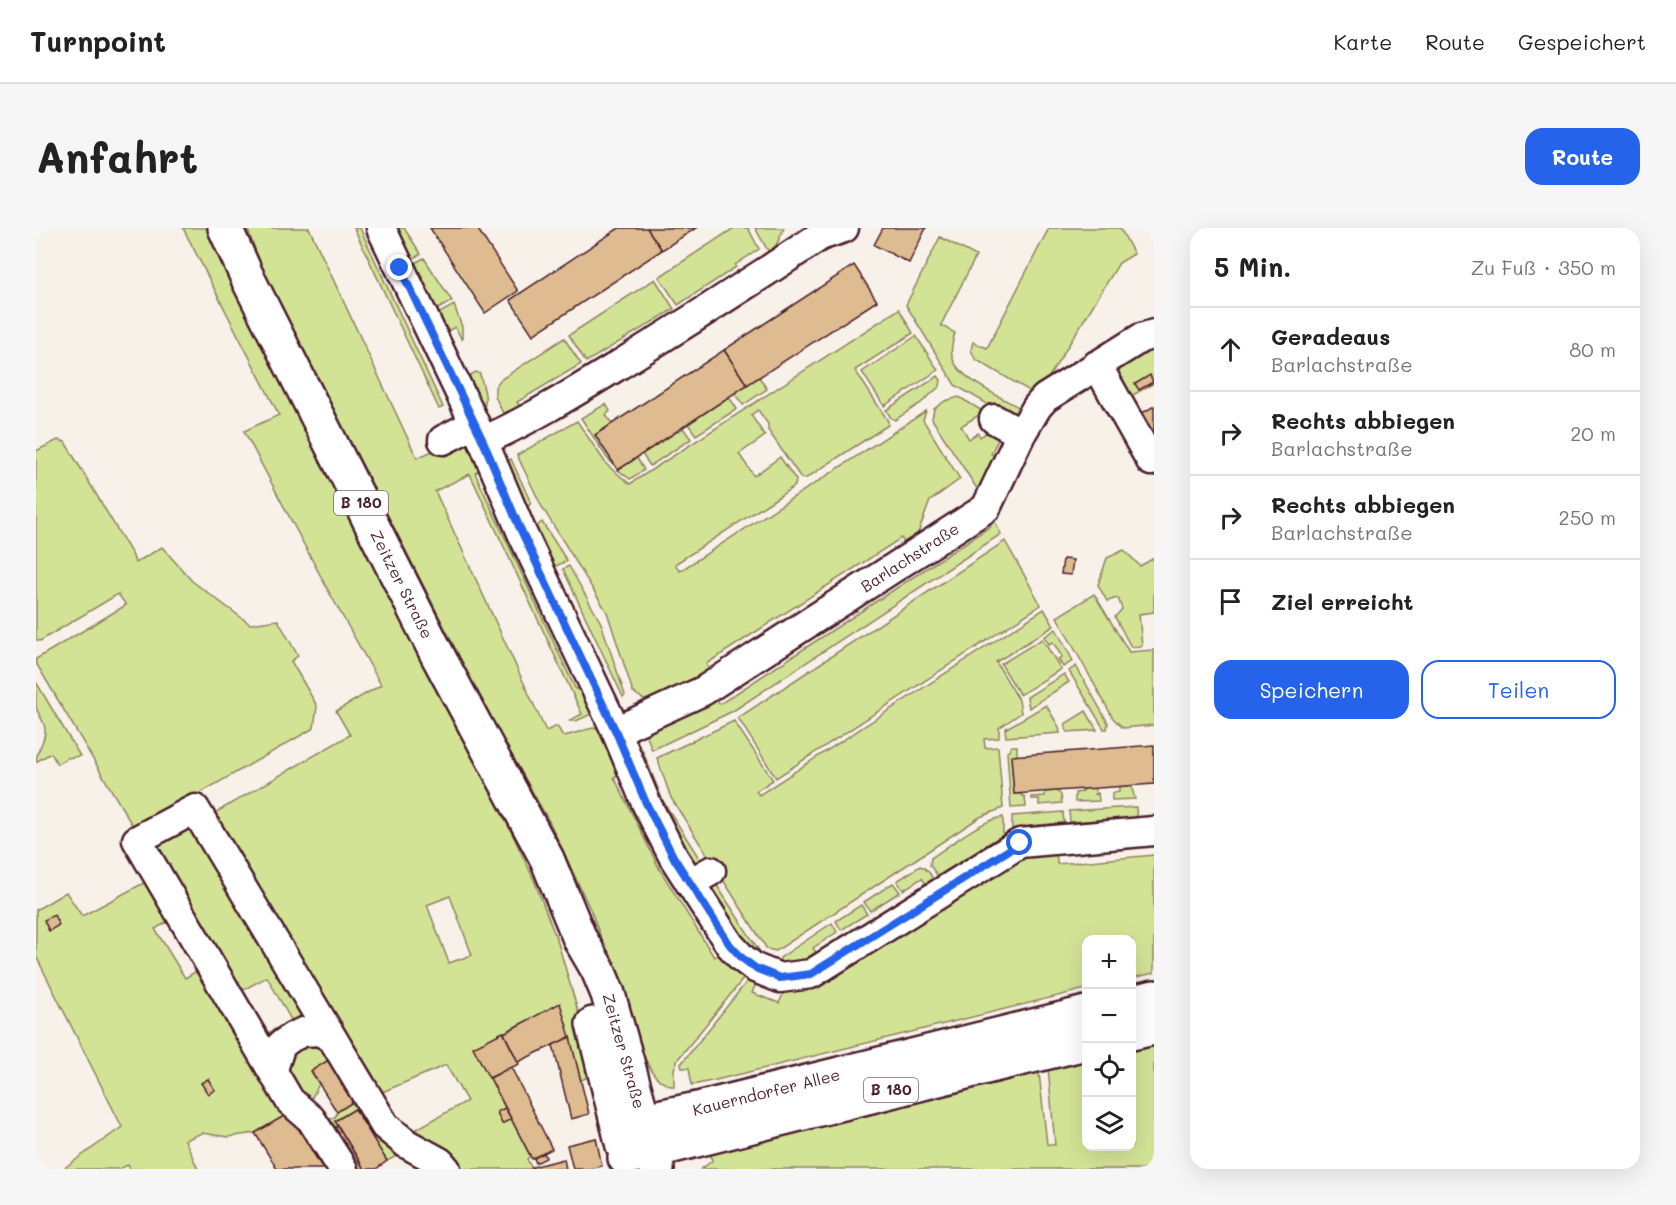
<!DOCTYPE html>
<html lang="de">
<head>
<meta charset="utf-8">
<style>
  :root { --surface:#fff; --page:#f6f6f6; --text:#222; --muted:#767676; --line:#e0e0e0; --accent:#2563eb }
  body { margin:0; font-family:Mali,sans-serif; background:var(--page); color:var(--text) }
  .controls { position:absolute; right:18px; bottom:18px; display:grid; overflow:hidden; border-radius:12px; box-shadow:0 6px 24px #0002 }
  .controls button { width:54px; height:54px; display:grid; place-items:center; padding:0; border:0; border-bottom:2px solid var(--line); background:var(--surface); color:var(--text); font:30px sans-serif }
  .stop { position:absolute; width:18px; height:18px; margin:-14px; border:4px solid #2563eb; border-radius:50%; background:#fff }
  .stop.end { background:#2563eb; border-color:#fff; box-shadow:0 2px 6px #0008 }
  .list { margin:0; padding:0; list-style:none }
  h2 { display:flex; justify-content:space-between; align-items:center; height:78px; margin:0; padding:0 24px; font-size:26px }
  h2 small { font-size:20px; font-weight:400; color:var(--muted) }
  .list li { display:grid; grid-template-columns:39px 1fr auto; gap:18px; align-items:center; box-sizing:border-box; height:84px; padding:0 24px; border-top:2px solid var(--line) }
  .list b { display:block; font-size:22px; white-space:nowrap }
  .list p { margin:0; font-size:20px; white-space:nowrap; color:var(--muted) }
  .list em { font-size:20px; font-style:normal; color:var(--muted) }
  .actions { display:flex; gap:12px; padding:18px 24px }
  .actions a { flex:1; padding:14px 0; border:2px solid var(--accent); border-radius:18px; text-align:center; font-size:21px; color:var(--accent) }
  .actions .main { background:var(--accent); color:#fff }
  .icon { flex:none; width:33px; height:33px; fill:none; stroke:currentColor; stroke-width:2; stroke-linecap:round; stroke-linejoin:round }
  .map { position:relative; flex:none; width:1118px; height:941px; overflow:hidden; border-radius:18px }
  header { display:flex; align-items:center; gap:36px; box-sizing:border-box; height:84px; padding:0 30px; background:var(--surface); border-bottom:2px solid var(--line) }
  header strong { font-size:28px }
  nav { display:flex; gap:33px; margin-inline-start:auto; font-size:21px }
  .intro { display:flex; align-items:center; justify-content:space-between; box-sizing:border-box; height:144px; padding:0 36px }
  h1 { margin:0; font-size:42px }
  .button { padding:15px 27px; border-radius:18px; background:var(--accent); color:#fff; font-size:21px; font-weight:700 }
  main { display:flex; gap:36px; padding:0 36px }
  aside { flex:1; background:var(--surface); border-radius:18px; box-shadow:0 6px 24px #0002 }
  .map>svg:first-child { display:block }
</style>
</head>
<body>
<header>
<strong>Turnpoint</strong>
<nav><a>Karte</a><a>Route</a><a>Gespeichert</a></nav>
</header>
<div class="intro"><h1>Anfahrt</h1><a class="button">Route</a></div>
<main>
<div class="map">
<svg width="1118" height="941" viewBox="0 0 1118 941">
  <rect width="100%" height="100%" fill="#f8f1e9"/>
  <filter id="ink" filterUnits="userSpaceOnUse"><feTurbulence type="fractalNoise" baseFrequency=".0167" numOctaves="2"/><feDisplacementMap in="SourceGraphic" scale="12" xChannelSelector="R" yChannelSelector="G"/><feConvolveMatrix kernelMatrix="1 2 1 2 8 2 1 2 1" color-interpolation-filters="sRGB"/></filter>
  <g filter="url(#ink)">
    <g fill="#d3e396" stroke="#8e8160" stroke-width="1.5" fill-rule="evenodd">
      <path d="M147,0H172L196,45L416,478L498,652L522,715L556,831L549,833L550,850L545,852L524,776L438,819L469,880L461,884L466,895L475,891L494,928L491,931L496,941H421L368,908L431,873L410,837L337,868L170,590L314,507L300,483L345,457L293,364L208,203L243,187ZM414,668L436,727L413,735L391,677Z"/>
      <path d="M211,0H273L381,230L434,206L449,239L439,245L539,460L547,465L558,485L540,493H533L546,486L434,246L399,263L510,503L521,498L527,508C539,507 553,498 565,500L588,544L578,549L624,642L678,729L688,723L712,745L642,831L638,841V859C621,854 617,846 609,831L603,833L571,726L555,683L514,595L451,483L225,37Z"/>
      <path d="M318,0H324L407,179L403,181Z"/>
      <path d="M355,0H368L385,26L371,34Z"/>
      <path d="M698,0H712L723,21L699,37L700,39L642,77L623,49Z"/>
      <path d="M719,0H748L735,28Z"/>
      <path d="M1013,0H1084L1098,26L1083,35L1005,162L997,165L939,131L935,122L937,114L951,120Z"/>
      <path d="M904,9L940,28L905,97L919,105C917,112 914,120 916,128C920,150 967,170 986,181L980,193L919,157L870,77Z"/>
      <path d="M388,30L416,73L395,85L373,38Z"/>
      <path d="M619,51L638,81L550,134L533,107Z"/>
      <path d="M418,77L426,99V112L419,99L408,105L400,87Z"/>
      <path d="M863,81L877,105L819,142L852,193V197L769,251L765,250L732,202V196L722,182L715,187L729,208L703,226L718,248L744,229L760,252L759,258L639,336L644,343L890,183L887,192L924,251L894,273L877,318L873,321L865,310L670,436L678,448L601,481L610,473L597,464L571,384L506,279L481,227L541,193L571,237L594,256Z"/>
      <path d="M880,108L902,142L848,178L826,144Z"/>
      <path d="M528,110L545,136L481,174L488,185L471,194L459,168V159L464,152Z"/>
      <path d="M1118,114V155L1090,171L1071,137Z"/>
      <path d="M440,144L444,146C447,160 455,175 443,186L426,151Z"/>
      <path d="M902,148L905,152L904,158L885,175L859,192L855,190L850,182Z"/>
      <path d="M723,149L731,161L707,177L699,165Z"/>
      <path d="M693,169L701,181L660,207L652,196Z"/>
      <path d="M923,169L948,184L925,198L933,211L942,205L944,209L958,200L964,207L955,226L966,231L947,270L896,191L898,181L909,173Z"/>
      <path d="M570,176L574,183L570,187L576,196L559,207L580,239L571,230L545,190Z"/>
      <path d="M647,200L655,211L614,238L606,226Z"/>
      <path d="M22,212L29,214L97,328L99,335L126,319L156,353L214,396L242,392L262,428L255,433L281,478L278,500L99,602L0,435V431L90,377L82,366L4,413L0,412V223Z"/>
      <path d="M601,230L608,242L594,251L582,242Z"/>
      <path d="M475,231L495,275L491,280L487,282L465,235Z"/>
      <path d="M955,286L965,306L697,483L616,522L608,500L677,467L684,476L955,298L949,288Z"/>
      <path d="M506,294L531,333L513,341L496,302Z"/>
      <path d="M969,313L1005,377L740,550L702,490Z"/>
      <path d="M1088,322L1104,338L1118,330V384L1103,386L1106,418L1095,419L1079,389L1086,381L1082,370L1071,373L1062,357L1071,330Z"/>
      <path d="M533,338L565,395L589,467L587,469L527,341Z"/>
      <path d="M1058,366L1093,424L1118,422V497L1087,500L1077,490L1021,389Z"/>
      <path d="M1008,381L1018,398L960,434L983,472L985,485L963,500V510L948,511L949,520L962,519L967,580L944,589L740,723L731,721L635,570L621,530L698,493L737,552L720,563L723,567Z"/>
      <path d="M1020,401L1037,433L1027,439L1022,431L1026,429L1017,414L1013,416L1008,409Z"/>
      <path d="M1006,411L1025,441L984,467L965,436Z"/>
      <path d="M1040,438L1072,495L1071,501H1068L1033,443Z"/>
      <path d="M1028,446L1033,454L993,480L991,469Z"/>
      <path d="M0,454L44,528L31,530L21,536L15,525L0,534C0,521 10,514 9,501C8,492 2,487 0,479C0,471 0,462 0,454Z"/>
      <path d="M1010,477L1023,499L1024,505L970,509L969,501Z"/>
      <path d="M1050,483L1061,502L1031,504L1029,496Z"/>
      <path d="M976,518H981V528H975L978,566H984L989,569L990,579L975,580L971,524Z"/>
      <path d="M606,521L627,573L668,638L656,643L602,524Z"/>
      <path d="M1095,557L1099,571L1076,572V565L1083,564V559Z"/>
      <path d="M1059,560V566L1062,565L1063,573L1039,574V565L1046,564L1048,561Z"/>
      <path d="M1021,563L1025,567L1026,575L1003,577V571H996L995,569L1009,568V564Z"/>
      <path d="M1100,579L1101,596H1091L1090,590L1034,594L1033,583Z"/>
      <path d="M1027,584L1028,595L993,598L976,602V588Z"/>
      <path d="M161,589L272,776L262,800L238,815L222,808L108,618ZM231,749L255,792L229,807L205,763Z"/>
      <path d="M967,589V607L945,620L941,630L903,650L894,637L895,630C915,617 943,593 967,589Z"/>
      <path d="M1020,621L1021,636L1118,627V745L1096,750V712H1050V761L680,852L656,857L653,840H646L645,836L716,747L722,751L716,765L743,775L751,758L987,624Z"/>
      <path d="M884,638C891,640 897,648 898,656L892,660L886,650L867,662L861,653Z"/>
      <path d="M117,650L140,689L119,701L149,750L169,738L253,885L219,905L192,909L166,905L149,912L162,941H94L92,937L83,941H27L86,899L0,728V682L30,664L46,688Z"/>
      <path d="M678,653L728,730L712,724L668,660Z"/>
      <path d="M857,655L864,664L834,683L828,674Z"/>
      <path d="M825,677L831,686L805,702L800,693Z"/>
      <path d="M796,695L801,704L777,720L783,729L743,739L744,730Z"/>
      <path d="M284,809L363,927L351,933L318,881L299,893L302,898L295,902L290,893L300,888L301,884L320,872L275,843L283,856L275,871L267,875L243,832Z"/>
      <path d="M1118,811V941H665L676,933L673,919L998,838L1003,845L1011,916L1019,917L1012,839L1050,826V918H1096V816Z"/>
    </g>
    <g fill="#debb90" stroke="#4a1f2b" stroke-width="1.5">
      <path d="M394,0H441L482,63L449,85Z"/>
      <path d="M583,0H611L626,22L497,107L474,72Z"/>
      <path d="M611,0H660L626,22Z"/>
      <path d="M847,0H890L873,35L838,17Z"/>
      <path d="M818,37L841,73L711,157L688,122Z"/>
      <path d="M688,122L711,157L582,242L559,207Z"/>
      <path d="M1114,147L1117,154L1103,162L1099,156Z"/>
      <path d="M1118,178V212L1103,187Z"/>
      <path d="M1027,331L1037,332L1035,347L1025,346Z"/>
      <path d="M1118,517V556L978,566L975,528Z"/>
      <path d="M18,687L23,697L13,703L8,692Z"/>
      <path d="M524,775L534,809L482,834L468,805Z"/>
      <path d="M467,804L483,836L453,850L437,819Z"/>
      <path d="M534,809L553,886L535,891L517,817Z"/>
      <path d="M294,831L320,872L301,884L275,843Z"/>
      <path d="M475,839L516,921L496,931L454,850Z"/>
      <path d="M172,851L179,862L172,866L165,855Z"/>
      <path d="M469,880L475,891L466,896L461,884Z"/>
      <path d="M319,881L351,933L340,941H328L299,893Z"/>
      <path d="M253,885L287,941H241L219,905Z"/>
      <path d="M302,898L328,941H319L295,902Z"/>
      <path d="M560,910L566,938L553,941H537L531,917Z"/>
      <path d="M508,925L510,930L500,935L498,930Z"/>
      <path d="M528,931L530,941H496V939Z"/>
    </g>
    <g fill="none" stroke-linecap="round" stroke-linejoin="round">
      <g stroke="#4a1f2b" stroke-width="33">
        <g id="minor">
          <path d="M345,0L447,213L486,305L580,503L610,575L638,630L694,717L706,730L719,740L744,750L775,746L984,615L1118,603"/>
          <path d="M1061,137L1115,233"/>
          <path d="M958,191L985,206"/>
          <path d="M407,212L438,196"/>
          <path d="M447,213C494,192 539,164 583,137C651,95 718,52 784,8L808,0"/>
          <path id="s1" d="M580,503L667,463L950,280L985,206L1001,179L1009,170L1105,110L1118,106"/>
          <path d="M654,655L675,643"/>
          <path d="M237,841L245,817L256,809L267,804L283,803L296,810"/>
          <path d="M307,941L275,891L254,873L101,612L159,581L349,898L371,916L404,934L410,941"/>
        </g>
      </g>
      <g stroke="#4a1f2b" stroke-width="38">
        <g id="major">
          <path id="s2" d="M189,0L213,53L402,428L511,631L544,711L562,742L572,766L621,941"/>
          <path d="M1096,774L1118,769"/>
          <path d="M557,796L587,918"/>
          <path d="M1096,805L1118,800"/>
          <path id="s3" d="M582,897L662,881L1050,785"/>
          <path d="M589,930L958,837L1050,815"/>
        </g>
      </g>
      <use href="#minor" stroke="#fff" stroke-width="28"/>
      <use href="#major" stroke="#fff" stroke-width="33"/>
    </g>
  </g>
  <g fill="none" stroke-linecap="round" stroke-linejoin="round" filter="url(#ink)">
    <path stroke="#2563eb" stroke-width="8" d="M364,40L447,213L482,296L580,504L610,575L638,630L694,717L706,730L719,740L744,750L775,746L984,615"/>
  </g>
  <g text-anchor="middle" stroke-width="4.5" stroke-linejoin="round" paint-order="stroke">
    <g fill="#fff" stroke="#80626b" stroke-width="1.5">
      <rect x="298" y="263" width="54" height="24" rx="4.5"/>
      <rect x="828" y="850" width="54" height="24" rx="4.5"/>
    </g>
    <g font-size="15" font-weight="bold" fill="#4a1f2b">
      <text x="325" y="280">B 180</text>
      <text x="855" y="867">B 180</text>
    </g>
    <g font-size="16" fill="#4a1f2b" stroke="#fff">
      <text dy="6" stroke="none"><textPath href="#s1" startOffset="342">Barlachstraße</textPath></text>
      <text dy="6" stroke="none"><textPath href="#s2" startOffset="398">Zeitzer Straße</textPath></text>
      <text dy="6" stroke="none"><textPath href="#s2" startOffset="916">Zeitzer Straße</textPath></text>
      <text dy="6" stroke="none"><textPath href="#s3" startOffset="152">Kauerndorfer Allee</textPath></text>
    </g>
  </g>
</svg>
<div class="controls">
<button>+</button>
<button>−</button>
<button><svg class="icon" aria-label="locate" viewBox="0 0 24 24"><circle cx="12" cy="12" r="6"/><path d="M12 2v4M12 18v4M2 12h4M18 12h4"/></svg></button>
<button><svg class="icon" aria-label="layers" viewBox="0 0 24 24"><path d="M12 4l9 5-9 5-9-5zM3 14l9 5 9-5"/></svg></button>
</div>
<div class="stop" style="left:984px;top:615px"></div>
<div class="stop end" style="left:364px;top:40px"></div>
</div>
<aside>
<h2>5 Min.<small>Zu Fuß · 350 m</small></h2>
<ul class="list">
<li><svg class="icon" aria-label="ahead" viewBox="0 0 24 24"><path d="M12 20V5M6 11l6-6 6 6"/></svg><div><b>Geradeaus</b><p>Barlachstraße</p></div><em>80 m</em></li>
<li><svg class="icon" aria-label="right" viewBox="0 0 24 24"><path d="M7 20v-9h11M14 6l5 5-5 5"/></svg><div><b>Rechts abbiegen</b><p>Barlachstraße</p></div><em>20 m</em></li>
<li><svg class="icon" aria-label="right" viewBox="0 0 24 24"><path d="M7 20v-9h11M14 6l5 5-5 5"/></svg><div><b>Rechts abbiegen</b><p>Barlachstraße</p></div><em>250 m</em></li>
<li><svg class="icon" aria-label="arrive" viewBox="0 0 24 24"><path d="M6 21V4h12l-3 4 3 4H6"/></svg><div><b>Ziel erreicht</b></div></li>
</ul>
<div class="actions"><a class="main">Speichern</a><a>Teilen</a></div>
</aside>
</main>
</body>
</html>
